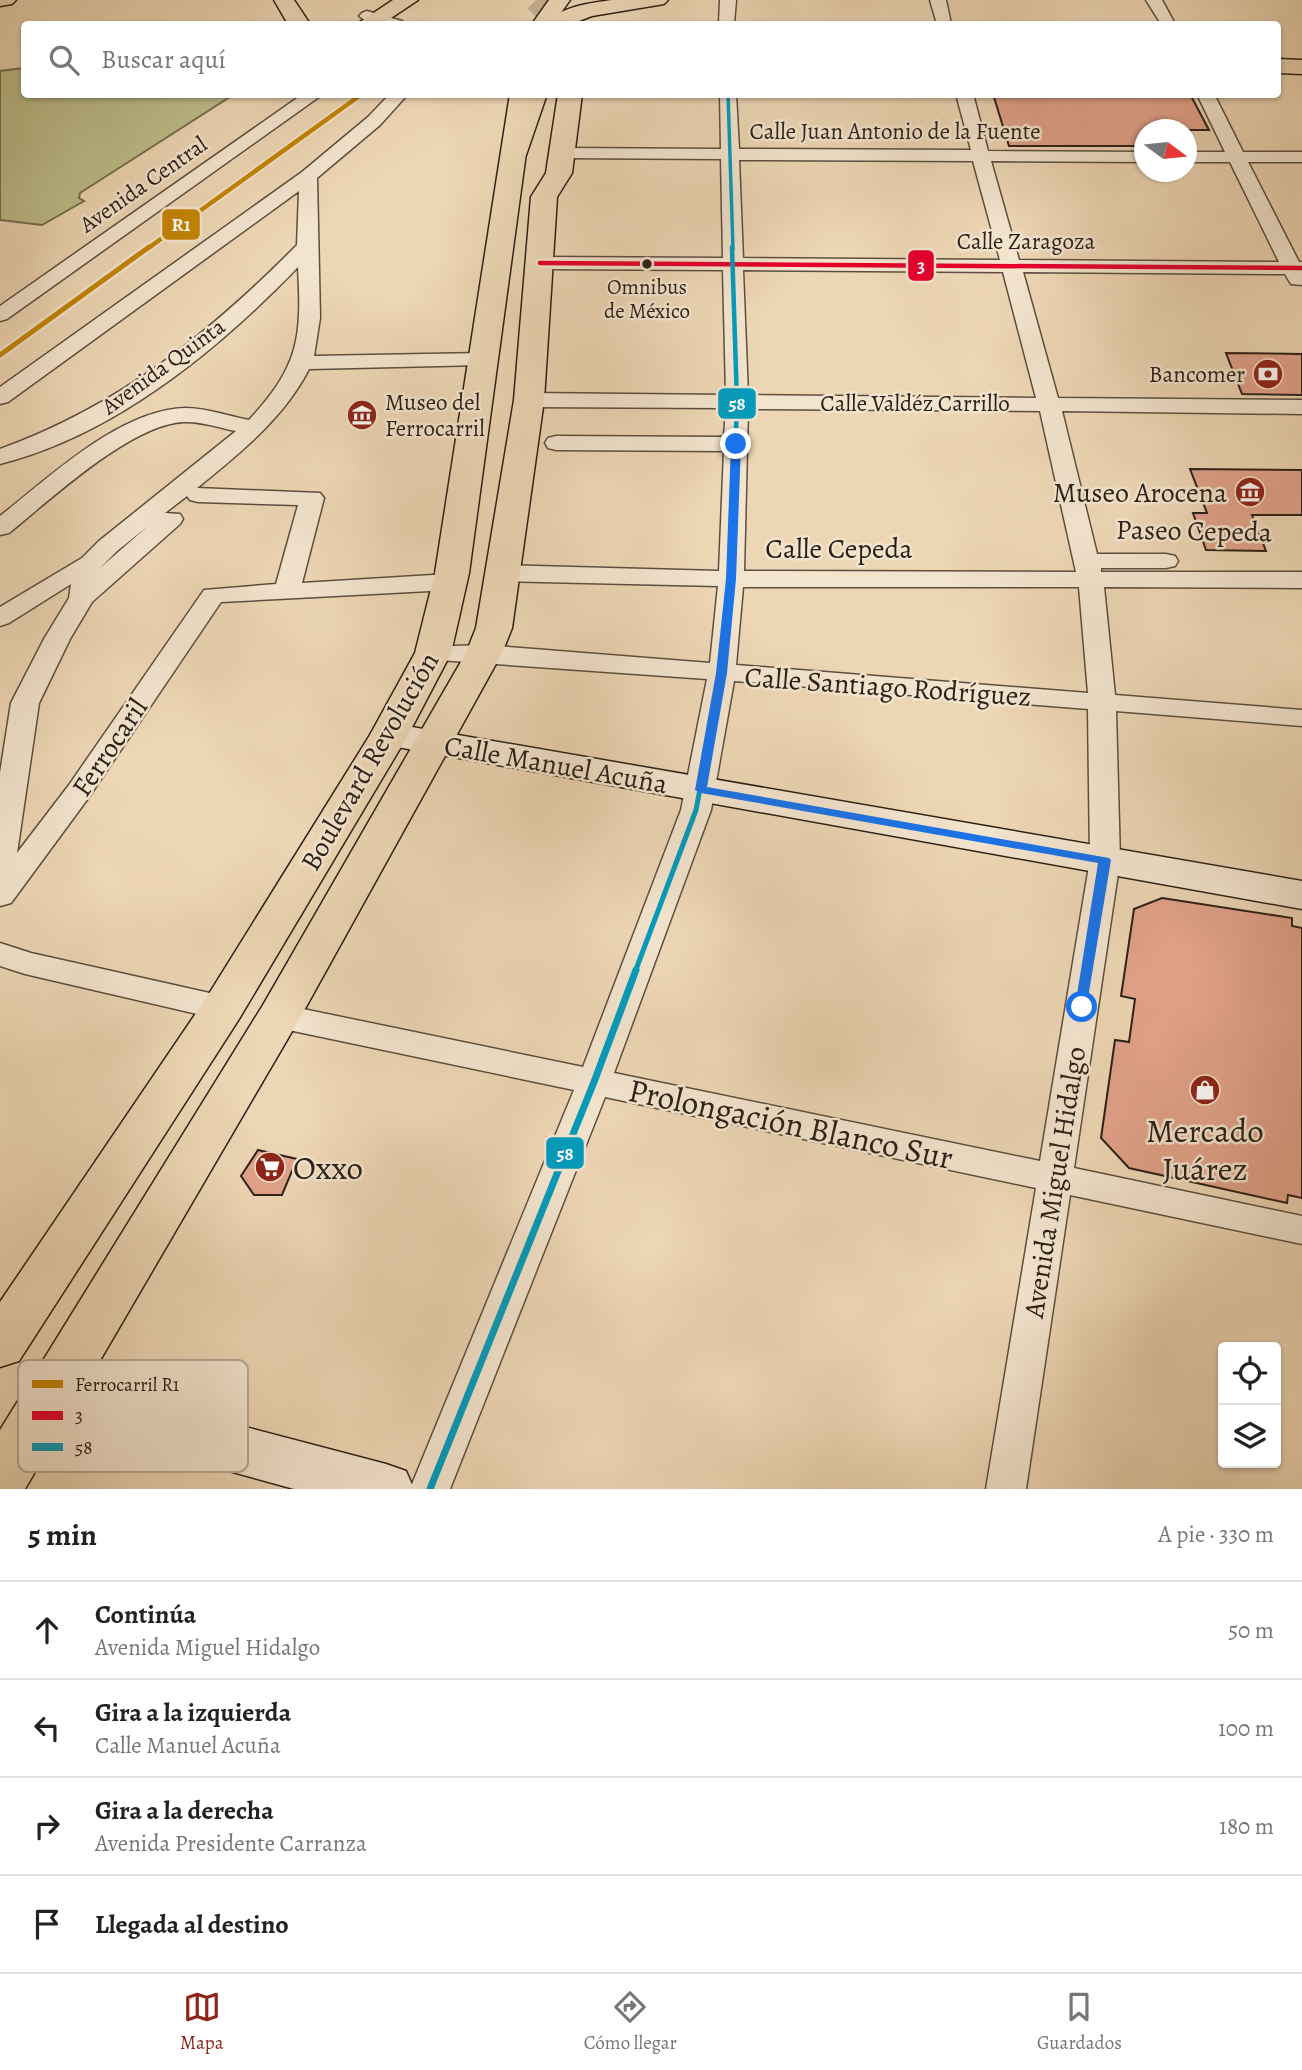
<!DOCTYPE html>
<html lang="es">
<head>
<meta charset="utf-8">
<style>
  :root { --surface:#fff; --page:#f6f6f6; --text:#222; --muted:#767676; --line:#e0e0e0; --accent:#8f2418 }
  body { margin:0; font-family:Alegreya,serif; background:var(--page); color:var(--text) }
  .controls { position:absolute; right:21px; bottom:21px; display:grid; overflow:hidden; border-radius:7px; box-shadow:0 2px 5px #0004 }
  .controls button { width:63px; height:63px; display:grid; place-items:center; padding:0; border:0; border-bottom:2px solid var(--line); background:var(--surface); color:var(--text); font:35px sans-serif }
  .compass { position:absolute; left:1134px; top:119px; width:63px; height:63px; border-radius:50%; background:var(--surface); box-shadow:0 2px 5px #0004; rotate:105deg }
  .stop { position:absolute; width:21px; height:21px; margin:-16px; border:5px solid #1a73e8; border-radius:50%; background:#fff }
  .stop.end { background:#1a73e8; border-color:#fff; box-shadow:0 2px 7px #0008 }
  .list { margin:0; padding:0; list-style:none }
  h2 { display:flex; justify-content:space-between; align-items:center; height:91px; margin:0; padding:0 28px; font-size:30px }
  h2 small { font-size:23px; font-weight:400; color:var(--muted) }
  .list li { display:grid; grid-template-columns:46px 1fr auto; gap:21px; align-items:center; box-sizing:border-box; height:98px; padding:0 28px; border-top:2px solid var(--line) }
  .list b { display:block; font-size:26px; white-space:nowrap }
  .list p { margin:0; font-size:23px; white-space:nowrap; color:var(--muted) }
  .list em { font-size:23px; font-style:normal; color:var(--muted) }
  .icon { flex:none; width:38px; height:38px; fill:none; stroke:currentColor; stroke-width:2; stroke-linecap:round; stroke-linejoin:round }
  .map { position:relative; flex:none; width:1302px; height:1489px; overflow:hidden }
  .search { position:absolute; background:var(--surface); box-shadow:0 2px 5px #0004; left:21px; right:21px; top:21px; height:77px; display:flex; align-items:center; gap:18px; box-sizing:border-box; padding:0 24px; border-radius:7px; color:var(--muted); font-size:26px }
  .sheet { height:483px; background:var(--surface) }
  nav { display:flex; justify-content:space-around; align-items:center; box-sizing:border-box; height:98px; border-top:2px solid var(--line); background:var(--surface); font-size:19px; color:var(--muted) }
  nav a { display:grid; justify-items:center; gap:4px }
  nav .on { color:var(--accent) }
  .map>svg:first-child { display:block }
</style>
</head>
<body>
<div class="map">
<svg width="1302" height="1489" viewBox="0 0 1302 1489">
  <rect width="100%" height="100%" fill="#edd6b4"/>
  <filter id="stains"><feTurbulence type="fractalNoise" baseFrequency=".00286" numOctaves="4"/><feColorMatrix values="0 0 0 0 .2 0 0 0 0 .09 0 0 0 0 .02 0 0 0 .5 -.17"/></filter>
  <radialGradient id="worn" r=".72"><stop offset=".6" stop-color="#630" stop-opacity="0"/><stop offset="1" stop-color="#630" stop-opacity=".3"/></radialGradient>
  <path fill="#bcbd8a" stroke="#746e52" stroke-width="2" d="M24,68V94L233,95L80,193L79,198L84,201L42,225L0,220V71Z"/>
  <g fill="#e1a28a" stroke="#2b2019" stroke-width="2">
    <path d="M993,94H1190L1209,130H1144V146H1009Z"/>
    <path d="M1226,353L1302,354V395L1242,394Z"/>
    <path d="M1190,469L1302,470V515H1252L1266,551L1206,550L1193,513H1207Z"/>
    <path d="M1162,898L1292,918V926L1302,928V1198L1288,1195L1287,1203L1129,1168L1101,1138L1115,1040L1129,1042L1135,999L1121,996L1134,909Z"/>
    <path d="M258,1150L297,1159L282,1195H254L241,1176Z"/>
  </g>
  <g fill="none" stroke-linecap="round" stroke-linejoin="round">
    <path stroke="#c6b295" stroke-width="24" stroke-dasharray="24 12" stroke-linecap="butt" d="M536,0L550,14L553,24"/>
    <g stroke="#5c4e40" stroke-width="3">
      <g id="street">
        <path d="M720,0H736L734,24H719Z"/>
        <path d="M930,0H946L951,24H937Z"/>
        <path d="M1146,0H1162L1175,24H1161Z"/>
        <path d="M367,11L402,21L404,24C390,25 370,26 359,16L362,13Z"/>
        <path d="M303,94H323L7,319L0,321V306Z"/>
        <path d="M390,94H408L380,125L317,178L320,318L314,356L483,353L491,354L494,359L491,364L483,365L309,369C284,418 239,454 197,488L320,493L324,498L302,583L449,574L458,577L462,582L458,587L449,590L221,602L89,797L11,903L0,906V773L11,703L44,639L69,598L71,584L9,623L0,626V607L82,558L99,541L236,431C220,428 201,421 184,422C131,424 50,500 9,533L0,535V516C49,478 119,410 185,408C206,408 228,416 249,420C299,366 302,338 298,267C218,350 115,435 0,464V449C119,406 209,334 297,245L299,191L8,402L0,404V387L302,172L368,117ZM187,496L190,500L198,502L298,505L276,584L204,590L69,785L17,853L39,703L70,639L92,602L180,524L183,519L180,514L165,513ZM148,526L100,568L117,551Z"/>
        <path d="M720,94H736L739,149L971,150L956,94H973L988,151L1144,152V162L991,161L1019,260L1279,262L1230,162H1186V152H1225L1197,94H1214L1243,152H1302V162H1248L1299,262H1302V285L1291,284L1285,274L1023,272L1058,398L1302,400V414L1062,411L1097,554H1166L1175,556L1178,561L1175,566L1166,568H1101V572H1302V588L1104,587L1115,695L1302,710V726L1116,711L1120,860L1074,1168L1302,1216V1244L1070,1195L1026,1489H986L1036,1188L605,1097L450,1489H410L574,1090L279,1028L267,1024L263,1016L267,1008L279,1004L583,1067L681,810L707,679L424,659L420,653L424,647L484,645L710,663L718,586L502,581L493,578L489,573L493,568L502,565L719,571L724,451L556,450L548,448L545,443L548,438L556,436L724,437L726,408L529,407L521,405L518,400L521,395L529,393L726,395L723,270L540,269L533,267L530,263L533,259L540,257L723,258L721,159L562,158L553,153L562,148L721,149ZM739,160L973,161L1000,260L743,258ZM743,270L1003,272L1036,398L748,395ZM748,409L1040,411L1076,572L744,571ZM743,587H1079L1088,693L736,665ZM734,681L1088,709L1090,860L1040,1161L614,1073L711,810Z"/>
        <path d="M0,943L31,953L223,996L234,1000L239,1008L234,1016L223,1020L25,974L0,966Z"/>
      </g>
    </g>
    <g stroke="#2b2019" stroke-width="3">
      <g id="secondary">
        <path d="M389,723L1302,881V909L375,743L370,735L375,727Z"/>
        <path d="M47,1375L386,1464L406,1471L414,1489H294L47,1421L28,1414L20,1398L28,1382Z"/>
      </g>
    </g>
    <g stroke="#2b2019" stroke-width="3">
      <g id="primary">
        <path d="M0,0H16L12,4L0,6Z"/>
        <path d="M274,0H294L310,24H288Z"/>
        <path d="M393,0H418L382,24H357Z"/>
        <path d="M549,0H570L553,24H532Z"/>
        <path d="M510,94H534L469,573L451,653L408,735L239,1019L19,1361L0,1367V1302L207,997L370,735L415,653L435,573Z"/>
        <path d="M558,94H582L572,173L557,197L544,400L512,628L502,653L301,1016L25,1489H0V1430L263,1005L466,653L476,628L514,400L531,197L546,173Z"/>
      </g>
    </g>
    <g stroke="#2b2019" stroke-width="3">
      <g id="highway">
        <path d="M612,0H668L664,4L592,16L571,24H547C560,6 591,3 612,0Z"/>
        <path d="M1278,59L1302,60V74L1278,73Z"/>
        <path d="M524,94H547L526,155L523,160L514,162L505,160L502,155Z"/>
      </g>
    </g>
    <use href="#street" fill="#f3e4ce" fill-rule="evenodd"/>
    <use href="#secondary" fill="#f3e4ce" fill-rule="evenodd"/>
    <use href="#primary" fill="#edd6b4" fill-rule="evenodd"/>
    <use href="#highway" fill="#edd6b4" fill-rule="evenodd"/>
    <g stroke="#f3e4ce" stroke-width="9">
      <path id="bus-1" d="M540,263L1302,268"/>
    </g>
    <g stroke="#f3e4ce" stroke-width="7">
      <path id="bus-2-far3" d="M728,94L733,249"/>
    </g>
    <g stroke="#f3e4ce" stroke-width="9">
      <path id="bus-2-far2" d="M731,566L737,402L732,247"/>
    </g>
    <g stroke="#f3e4ce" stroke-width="10">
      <path id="bus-2-far1" d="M635,972L696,810L722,673L731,565"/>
    </g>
    <g stroke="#f3e4ce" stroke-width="12">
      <path id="bus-2" d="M430,1489L594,1082L636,970"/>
    </g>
    <use href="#bus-1" stroke="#e4002b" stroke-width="4.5"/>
    <use href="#bus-2-far3" stroke="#049bbc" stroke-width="3.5"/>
    <use href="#bus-2-far2" stroke="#049bbc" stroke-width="4.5"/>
    <use href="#bus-2-far1" stroke="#049bbc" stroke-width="5"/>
    <use href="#bus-2" stroke="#049bbc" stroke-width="7"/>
    <g stroke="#f3e4ce" stroke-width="8">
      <path id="rail-1-far1" d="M147,249L362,94"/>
    </g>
    <g stroke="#f3e4ce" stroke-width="10">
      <path id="rail-1" d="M0,355L149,247"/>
    </g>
    <use href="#rail-1-far1" stroke="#c48406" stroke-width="4.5"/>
    <use href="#rail-1" stroke="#c48406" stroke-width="5"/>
  </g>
  <path fill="#1a73e8" d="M736,441L741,444L736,579L727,673L707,787L1109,858L1111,860L1086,1010L1082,1011L1075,1007L1098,863L701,793L695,790L716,673L726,579L731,444Z"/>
  <defs>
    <g id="bank-disc" transform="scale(1.575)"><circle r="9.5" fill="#8f2418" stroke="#f3e4ce"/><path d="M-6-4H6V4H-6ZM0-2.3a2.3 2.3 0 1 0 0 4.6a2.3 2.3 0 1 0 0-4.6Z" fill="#fff"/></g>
    <g id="museum-disc" transform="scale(1.575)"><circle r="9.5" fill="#8f2418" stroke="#f3e4ce"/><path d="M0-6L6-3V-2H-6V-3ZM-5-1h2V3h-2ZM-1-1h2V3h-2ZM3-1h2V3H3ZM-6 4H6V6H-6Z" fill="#fff"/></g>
    <g id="shop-disc" transform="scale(1.575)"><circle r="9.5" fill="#8f2418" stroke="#f3e4ce"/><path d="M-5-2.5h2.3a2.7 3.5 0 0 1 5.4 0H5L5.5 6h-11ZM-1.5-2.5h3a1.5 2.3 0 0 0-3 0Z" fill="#fff"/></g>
    <g id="supermarket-disc" transform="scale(1.575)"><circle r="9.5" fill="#8f2418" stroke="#f3e4ce"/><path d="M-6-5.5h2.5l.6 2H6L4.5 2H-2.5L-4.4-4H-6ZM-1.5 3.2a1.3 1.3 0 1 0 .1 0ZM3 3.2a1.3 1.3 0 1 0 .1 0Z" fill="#fff"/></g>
  </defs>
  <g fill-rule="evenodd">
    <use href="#bank-disc" x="1268" y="374"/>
    <use href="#museum-disc" x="362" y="415"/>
    <use href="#museum-disc" x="1250" y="492"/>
    <use href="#shop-disc" x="1205" y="1090"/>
    <use href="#supermarket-disc" x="270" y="1167"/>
  </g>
  <circle fill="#2b2019" stroke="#f3e4ce" stroke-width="2.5" cx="647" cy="264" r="6"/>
  <g text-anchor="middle" stroke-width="5" stroke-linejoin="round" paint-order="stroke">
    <g font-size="21" fill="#2b2019" stroke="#f3e4ce">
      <text x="647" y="294">Omnibus<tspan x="647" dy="24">de México</tspan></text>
    </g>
    <g font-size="23" fill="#2b2019" stroke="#f3e4ce">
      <text x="895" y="139">Calle Juan Antonio de la Fuente</text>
      <text transform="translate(143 184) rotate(-35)" y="8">Avenida Central</text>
      <text x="1026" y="249">Calle Zaragoza</text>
      <text transform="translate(163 366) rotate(-36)" y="8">Avenida Quinta</text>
      <text x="915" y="411">Calle Valdéz Carrillo</text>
    </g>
    <g font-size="23" fill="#2b2019" stroke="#f3e4ce" text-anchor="end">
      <text x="1245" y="382">Bancomer</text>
      <text x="385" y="410" text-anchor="start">Museo del<tspan x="385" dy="26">Ferrocarril</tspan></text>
    </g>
    <g font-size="28" fill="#2b2019" stroke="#f3e4ce" text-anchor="end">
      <text x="1227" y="502">Museo Arocena</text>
    </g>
    <g font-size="28" fill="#2b2019" stroke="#f3e4ce">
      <text transform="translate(1194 530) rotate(1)" y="10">Paseo Cepeda</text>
      <text x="839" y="558">Calle Cepeda</text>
      <text transform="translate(888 686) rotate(4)" y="10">Calle Santiago Rodríguez</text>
      <text transform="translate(109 747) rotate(-56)" y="10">Ferrocaril</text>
      <text transform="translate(369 761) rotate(-60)" y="10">Boulevard Revolución</text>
      <text transform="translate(556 764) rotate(10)" y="10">Calle Manuel Acuña</text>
      <text transform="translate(1054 1182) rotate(-81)" y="10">Avenida Miguel Hidalgo</text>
    </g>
    <g font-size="33" fill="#2b2019" stroke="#f3e4ce">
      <text transform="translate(791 1123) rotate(12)" y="12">Prolongación Blanco Sur</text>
    </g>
    <g font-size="33" fill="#2b2019" stroke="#f3e4ce">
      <text x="1205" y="1142">Mercado<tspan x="1205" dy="38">Juárez</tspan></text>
      <text x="293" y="1179" text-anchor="start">Oxxo</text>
    </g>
  </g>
  <rect x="18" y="1360" width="230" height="112" rx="10" fill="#f3e4ce" stroke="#b7a998" stroke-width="2"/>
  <rect x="32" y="1380" width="31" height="8" fill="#c48406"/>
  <rect x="32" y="1411" width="31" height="9" fill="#e4002b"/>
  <rect x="32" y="1443" width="31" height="8" fill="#049bbc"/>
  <g font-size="19" fill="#2b2019">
    <text x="75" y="1391">Ferrocarril R1</text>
    <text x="75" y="1422">3</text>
    <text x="75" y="1454">58</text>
  </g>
  <g stroke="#f3e4ce" stroke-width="2.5">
    <rect x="161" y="208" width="40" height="33" rx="7" fill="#c48406"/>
    <rect x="907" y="249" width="28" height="33" rx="7" fill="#e4002b"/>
    <rect x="717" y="387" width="40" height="33" rx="7" fill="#049bbc"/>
    <rect x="545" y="1136" width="40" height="34" rx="7" fill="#049bbc"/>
  </g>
  <g font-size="19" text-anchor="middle" font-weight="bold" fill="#fff">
    <text x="181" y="231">R1</text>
    <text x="921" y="272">3</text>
    <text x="737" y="410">58</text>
    <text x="565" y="1160">58</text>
  </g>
  <rect width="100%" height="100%" filter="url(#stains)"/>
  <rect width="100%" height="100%" fill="url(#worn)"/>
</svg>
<div class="controls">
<button><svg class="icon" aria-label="locate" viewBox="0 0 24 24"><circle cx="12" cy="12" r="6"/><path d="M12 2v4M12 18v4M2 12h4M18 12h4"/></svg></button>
<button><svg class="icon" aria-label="layers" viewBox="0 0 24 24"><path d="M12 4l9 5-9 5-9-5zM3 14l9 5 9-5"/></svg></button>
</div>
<svg class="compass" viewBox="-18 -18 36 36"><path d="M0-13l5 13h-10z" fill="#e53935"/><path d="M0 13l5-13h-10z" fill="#767676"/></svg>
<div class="stop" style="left:1082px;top:1007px"></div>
<div class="stop end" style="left:736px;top:444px"></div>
<div class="search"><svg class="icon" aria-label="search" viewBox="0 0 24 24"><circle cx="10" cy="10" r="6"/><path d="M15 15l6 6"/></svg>Buscar aquí</div>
</div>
<section class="sheet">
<h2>5 min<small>A pie · 330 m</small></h2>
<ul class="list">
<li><svg class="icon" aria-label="ahead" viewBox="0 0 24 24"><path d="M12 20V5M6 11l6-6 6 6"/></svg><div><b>Continúa</b><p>Avenida Miguel Hidalgo</p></div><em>50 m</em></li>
<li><svg class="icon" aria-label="left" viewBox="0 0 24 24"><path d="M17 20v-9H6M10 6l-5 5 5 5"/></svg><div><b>Gira a la izquierda</b><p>Calle Manuel Acuña</p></div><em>100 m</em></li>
<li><svg class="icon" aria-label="right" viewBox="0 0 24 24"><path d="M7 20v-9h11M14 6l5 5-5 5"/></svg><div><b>Gira a la derecha</b><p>Avenida Presidente Carranza</p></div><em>180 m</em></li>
<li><svg class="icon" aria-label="arrive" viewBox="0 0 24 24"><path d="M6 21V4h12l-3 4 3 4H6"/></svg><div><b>Llegada al destino</b></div></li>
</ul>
</section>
<nav>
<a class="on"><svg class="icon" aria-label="map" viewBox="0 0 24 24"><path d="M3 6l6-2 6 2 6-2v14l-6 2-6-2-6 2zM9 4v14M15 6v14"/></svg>Mapa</a>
<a><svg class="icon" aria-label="directions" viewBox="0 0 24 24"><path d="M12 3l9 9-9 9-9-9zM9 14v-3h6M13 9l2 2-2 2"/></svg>Cómo llegar</a>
<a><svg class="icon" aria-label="saved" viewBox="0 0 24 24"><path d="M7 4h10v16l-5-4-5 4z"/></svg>Guardados</a>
</nav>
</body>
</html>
